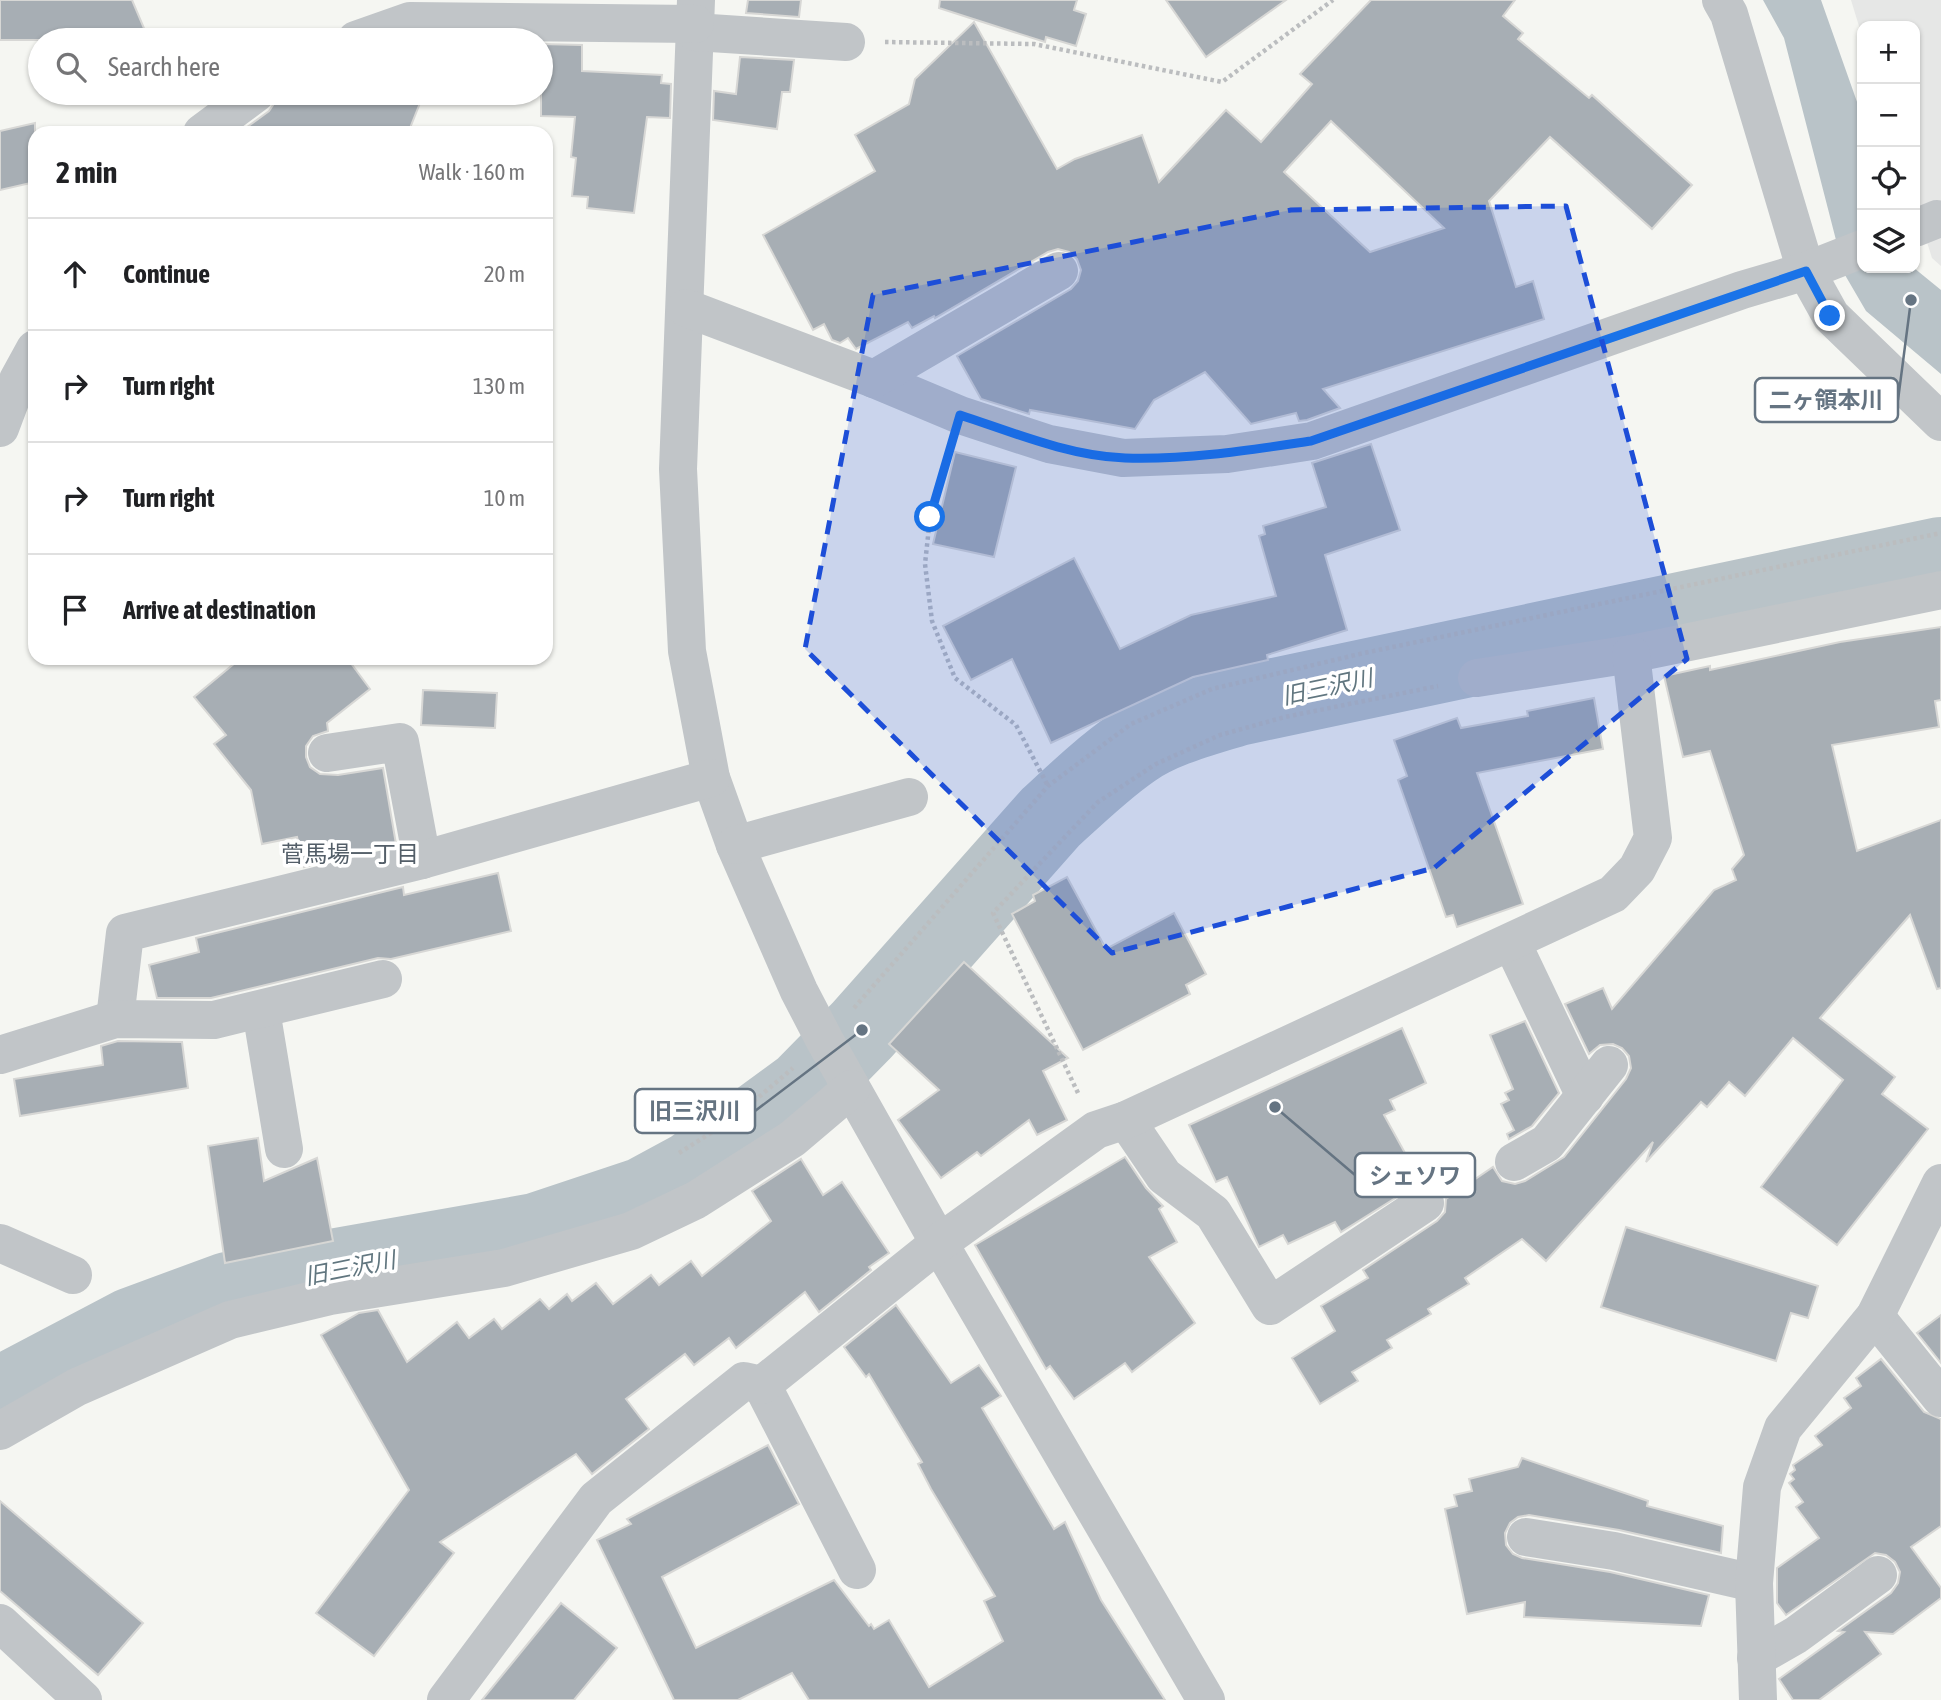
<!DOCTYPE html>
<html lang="en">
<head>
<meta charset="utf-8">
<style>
  :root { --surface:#fff; --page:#f2f2f2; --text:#202124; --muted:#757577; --line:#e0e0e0 }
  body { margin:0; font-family:"Asap Condensed","Noto Sans JP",sans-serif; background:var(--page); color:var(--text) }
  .controls { position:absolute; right:21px; top:21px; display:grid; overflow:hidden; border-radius:14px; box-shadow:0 2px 5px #0004 }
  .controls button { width:63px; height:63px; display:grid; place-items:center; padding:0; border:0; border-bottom:2px solid var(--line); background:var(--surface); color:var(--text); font:35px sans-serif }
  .stop { position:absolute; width:21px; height:21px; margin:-16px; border:5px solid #1a73e8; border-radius:50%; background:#fff }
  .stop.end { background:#1a73e8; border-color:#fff; box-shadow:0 2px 7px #0008 }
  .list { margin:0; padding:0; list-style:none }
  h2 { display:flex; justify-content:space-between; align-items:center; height:91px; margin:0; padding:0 28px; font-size:30px }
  h2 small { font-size:23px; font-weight:400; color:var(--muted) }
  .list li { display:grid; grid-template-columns:46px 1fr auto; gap:21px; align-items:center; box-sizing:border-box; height:112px; padding:0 28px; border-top:2px solid var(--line) }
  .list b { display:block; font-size:26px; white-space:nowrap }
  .list em { font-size:23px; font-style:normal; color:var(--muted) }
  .icon { flex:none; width:38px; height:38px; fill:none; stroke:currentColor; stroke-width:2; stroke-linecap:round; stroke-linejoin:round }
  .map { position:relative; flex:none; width:1941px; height:1700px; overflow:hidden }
  .search { position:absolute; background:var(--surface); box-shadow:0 2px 5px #0004; left:28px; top:28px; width:525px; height:77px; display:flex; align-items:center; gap:18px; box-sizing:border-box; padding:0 24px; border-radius:38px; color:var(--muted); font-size:26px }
  .panel { position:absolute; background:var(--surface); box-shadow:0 2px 5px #0004; left:28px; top:126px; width:525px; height:539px; border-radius:21px }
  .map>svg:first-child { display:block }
</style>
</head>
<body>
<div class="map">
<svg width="1941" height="1700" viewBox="0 0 1941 1700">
  <rect width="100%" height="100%" fill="#f5f6f2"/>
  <path fill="#e6e7e6" d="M1851,0H1941V266L1932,258L1915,204V26H1862V36Z"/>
  <path fill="#b9c3c8" d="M1763,0H1821L1862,116V268H1914L1941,290V374L1866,311L1845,275L1784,38Z"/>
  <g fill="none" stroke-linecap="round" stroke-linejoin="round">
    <path stroke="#b9c3c8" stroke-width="80" d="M0,1397L133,1327L228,1292L321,1271L536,1233L644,1197L692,1171L804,1089L862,1030L1050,818C1076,794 1103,768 1132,748C1162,727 1202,717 1237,706L1941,557"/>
  </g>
  <g fill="#a7aeb4" stroke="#d7d7d5" stroke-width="2" fill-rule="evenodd">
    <path d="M0,0H132L149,40H0Z"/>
    <path d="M748,0H801L799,17L746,13Z"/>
    <path d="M940,0H1077L1074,10L1086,14L1076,46L1046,37L1045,42L939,8Z"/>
    <path d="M1166,0H1286L1206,57Z"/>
    <path d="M1371,0H1515L1503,16L1523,33L1518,39L1589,98L1592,95L1692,185L1652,229L1550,137L1489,201L1516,287L1533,281L1544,319L1323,389L1340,408L1307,420L1299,421L1296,413L1251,424L1205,372L1154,400L1135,429L1030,410L1029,414L981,399L957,356L1071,289L1078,281L1081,270L1077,259L1069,252L1058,249L1048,252L935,318L934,316L912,328L908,322L856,349L848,338L840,343L832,340L824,324L813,330L763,235L875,171L855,135L909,104L915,79L974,22L1057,169L1075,159L1142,135L1159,182L1226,110L1261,142L1312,84L1300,74ZM1331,121L1444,228L1370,252L1284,172Z"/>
    <path d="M541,44L582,45V71L662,75L661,83L671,84L670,118L647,117L634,213L587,208L588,197L572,196L576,158L571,157L575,117L541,116Z"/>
    <path d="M740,57L794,60L790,92H782L777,129L713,120L714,91L736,94Z"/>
    <path d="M281,93H424L408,133H239L269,111Z"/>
    <path d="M35,123V182L0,190V131Z"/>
    <path d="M1371,444L1400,530L1325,555L1347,630L1267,655L1268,660L1193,677L1051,743L1012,659L971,680L943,626L1074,558L1120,649L1191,615L1276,596L1259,536L1265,534L1263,526L1326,507L1312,463Z"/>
    <path d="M955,452L1016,467L994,557L933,544Z"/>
    <path d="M1941,627V700L1935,701L1939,727L1832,745L1857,851L1941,820V988L1937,989L1910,915L1820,1018L1895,1077L1882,1094L1928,1129L1837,1245L1761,1187L1843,1080L1793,1038L1745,1096L1729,1082L1707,1107L1701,1102L1646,1162L1653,1142L1546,1261L1522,1239L1465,1278L1469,1284L1428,1309L1431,1314L1387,1340L1392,1348L1352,1372L1358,1381L1320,1404L1292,1358L1335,1331L1321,1306L1368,1278L1363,1270L1437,1221L1445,1212L1446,1199L1493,1167L1502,1181L1515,1184L1525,1181L1564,1157L1626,1079L1631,1068L1629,1056L1622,1048L1613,1044L1600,1045L1589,1054L1565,1004L1603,988L1612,1009L1714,890L1736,880L1732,869L1744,855L1710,751L1683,757L1664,676L1710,666V670L1840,642Z"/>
    <path d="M241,658H347L370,689L327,723L328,731L313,736L306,746V757L310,767L320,774L338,775L383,768L396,844L304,867L297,837L262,844L251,790L214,744L226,735L194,697Z"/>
    <path d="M423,690L497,693L495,728L421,725Z"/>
    <path d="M1594,698L1603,749L1477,773L1523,904L1457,927L1453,915L1446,917L1398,780L1407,776L1394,740L1457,718L1461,728L1528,716L1527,711Z"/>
    <path d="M498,873L511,931L391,959L378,958L211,998H157L149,965L199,952L196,938L403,887L404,895Z"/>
    <path d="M1067,877L1106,949L1174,913L1206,974L1186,985L1190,994L1083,1050L1012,914L1035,901L1033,895Z"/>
    <path d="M964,962L1068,1058L1043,1071L1067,1120L1037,1135L1029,1120L981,1156L977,1152L941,1178L898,1120L939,1090L889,1044Z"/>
    <path d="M1525,1021L1559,1093L1532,1126L1509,1139L1507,1134L1514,1130L1501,1104L1509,1100L1505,1093L1513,1089L1490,1035Z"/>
    <path d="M1402,1028L1426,1083L1390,1100L1395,1110L1384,1115L1421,1182L1341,1232L1335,1222L1288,1244L1283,1235L1259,1247L1227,1177L1216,1182L1189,1125Z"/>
    <path d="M118,1041L182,1042L188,1088L20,1116L14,1079L103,1065L101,1046Z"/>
    <path d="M258,1138L264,1181L317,1158L333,1241L225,1263L208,1146Z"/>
    <path d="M1125,1157L1146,1188L1163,1206L1159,1209L1177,1242L1149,1257L1195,1323L1132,1372L1125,1363L1074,1399L1050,1366L1046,1369L975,1245Z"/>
    <path d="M801,1159L823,1195L842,1182L889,1253L869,1267L871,1270L819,1312L805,1292L736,1348L729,1338L694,1365L685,1354L626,1399L649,1429L592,1474L576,1454L440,1542L454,1553L374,1656L316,1613L409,1490L321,1335L359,1313L378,1310L407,1362L457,1322L469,1338L494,1319L502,1329L540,1299L549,1309L567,1294L572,1301L596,1283L613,1304L651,1275L659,1285L691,1261L702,1276L771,1221L752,1191Z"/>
    <path d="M1626,1227L1818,1286L1808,1318L1791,1313L1776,1361L1601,1307Z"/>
    <path d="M896,1305L951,1383L979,1365L1001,1396L982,1408L1054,1529L1065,1522L1101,1600L1165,1700H809L792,1673L738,1700H674L597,1540L631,1524L627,1519L768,1445L799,1504L662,1577L696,1648L834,1580L869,1626L871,1624L874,1629L889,1620L929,1687L1003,1641L984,1601L995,1596L931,1489L918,1464L922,1462L869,1374L866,1377L844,1347Z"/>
    <path d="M1941,1315V1363L1917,1333Z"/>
    <path d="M1881,1359L1924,1412L1941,1419V1526L1911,1547L1941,1588V1598L1893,1634L1865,1632L1881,1654L1819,1700H1793L1779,1679L1844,1632L1838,1631L1891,1593L1898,1583L1900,1572L1895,1562L1886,1555L1875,1553L1786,1615L1777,1603V1568L1819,1538L1796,1507L1803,1502L1789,1483L1794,1479L1790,1474L1795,1470L1793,1465L1822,1445L1815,1436L1851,1408L1844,1398L1861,1386L1856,1378Z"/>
    <path d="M1522,1458L1648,1501L1647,1506L1723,1526L1721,1553L1619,1530L1529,1515L1518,1517L1510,1523L1505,1533L1506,1545L1513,1554L1522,1558L1610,1572L1709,1595L1701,1626L1524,1617L1525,1602L1467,1614L1445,1509L1457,1506L1454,1495L1472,1491L1469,1479L1518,1467Z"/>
    <path d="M0,1501L143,1623L98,1675L0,1591Z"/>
    <path d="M561,1603L617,1648L574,1700H482Z"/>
  </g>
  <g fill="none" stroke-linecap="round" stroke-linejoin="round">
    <g stroke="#bbbdbf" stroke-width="4.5" stroke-dasharray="3.5 3.5" stroke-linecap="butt">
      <path d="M885,42L1034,44L1222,82L1333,0"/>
      <path d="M948,455L930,518L925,564L932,621L955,678L1016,725L1048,786"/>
      <path d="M854,1008L1048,786L1131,724L1212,689L1364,653L1941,533"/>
      <path d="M1078,1093L993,913L1098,802L1156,764L1220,735L1285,717L1438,686"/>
      <path d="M679,1153L733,1119L793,1068"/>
    </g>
    <g stroke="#c1c5c8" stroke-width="38">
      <path d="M696,0L678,469L687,651L711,778L735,845L799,991L825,1041L939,1243L1206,1700"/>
      <path d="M1721,0L1729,14L1806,271L1831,316L1941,422"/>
      <path d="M695,32L846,42"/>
      <path d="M356,40L410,21L695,24"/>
      <path d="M202,133L256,93"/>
      <path d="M1915,228L1937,219"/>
      <path d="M686,308L874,379L960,415L1049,444L1123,458L1227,454L1312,441L1742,290L1806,271L1862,249"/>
      <path d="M874,379L1059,271"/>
      <path d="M0,428L18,380L35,349"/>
      <path d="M1477,678L1631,654L1941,590"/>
      <path d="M327,753L400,742L422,860"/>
      <path d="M735,845L909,797"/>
      <path d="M1512,943L1585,1096"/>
      <path d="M261,1010L284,1149"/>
      <path d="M115,1019L125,933L422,860L711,778"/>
      <path d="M0,1055L115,1019L214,1020L383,979"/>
      <path d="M1126,1120L1164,1176L1213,1213L1270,1306L1425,1203"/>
      <path d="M1514,1162L1547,1143L1609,1065"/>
      <path d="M0,1243L73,1275"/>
      <path d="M1875,1316L1941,1398"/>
      <path d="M762,1385L857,1570"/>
      <path d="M0,1431L77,1387L230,1320L330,1296L504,1268L631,1231L696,1200L792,1139L851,1089"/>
      <path d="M1526,1537L1614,1551L1754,1583"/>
      <path d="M0,1623L83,1700"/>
      <path d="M1756,1658L1796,1635L1878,1575"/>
      <path d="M446,1700L596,1499L744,1381L762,1385L939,1243L1096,1130L1126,1120L1613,894L1637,869L1653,838L1631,654"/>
      <path d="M1758,1700L1754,1583L1762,1487L1783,1428L1875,1316L1941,1183"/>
    </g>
  </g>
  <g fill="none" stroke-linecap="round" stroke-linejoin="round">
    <path stroke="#1a73e8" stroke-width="9" d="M930,517L960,415C1012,432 1069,456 1125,458C1188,460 1250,450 1311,441L1806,271L1830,316"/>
  </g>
  <path fill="#1d4ed8" fill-opacity="0.2" stroke="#1d4ed8" stroke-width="5" stroke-dasharray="14 9" stroke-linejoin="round" d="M1566,206L1687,659L1434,868L1112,953L805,649L873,295L1291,210Z"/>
  <g text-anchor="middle" stroke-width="7" stroke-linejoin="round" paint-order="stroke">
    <g font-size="23" font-style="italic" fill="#61767f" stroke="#fff">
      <text transform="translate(1327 687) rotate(-12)" y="8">旧三沢川</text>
      <text transform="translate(350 1268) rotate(-11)" y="8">旧三沢川</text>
    </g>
    <g font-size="23" fill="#535e68" stroke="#fff">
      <text x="350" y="862">菅馬場一丁目</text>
    </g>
  </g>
  <path fill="none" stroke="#657482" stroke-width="2.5" d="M1911 300L1898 400M862 1030L755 1111M1275 1107L1355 1175"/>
  <g fill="#657482" stroke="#fff" stroke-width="2.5">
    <circle cx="1911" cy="300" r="7"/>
    <circle cx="862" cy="1030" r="7"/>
    <circle cx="1275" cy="1107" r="7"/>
  </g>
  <g fill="#fff" stroke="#657482" stroke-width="2.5">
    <rect x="1755" y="378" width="143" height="44" rx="7"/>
    <rect x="635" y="1089" width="120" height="44" rx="7"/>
    <rect x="1355" y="1153" width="120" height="44" rx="7"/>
  </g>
  <g font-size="23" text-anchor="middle" font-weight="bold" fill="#657482">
    <text x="1826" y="408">二ヶ領本川</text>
    <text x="695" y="1119">旧三沢川</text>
    <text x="1415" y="1184">シェソワ</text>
  </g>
</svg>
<div class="controls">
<button>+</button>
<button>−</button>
<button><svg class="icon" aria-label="locate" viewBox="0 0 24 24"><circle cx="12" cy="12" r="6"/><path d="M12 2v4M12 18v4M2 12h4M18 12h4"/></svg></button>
<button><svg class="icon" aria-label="layers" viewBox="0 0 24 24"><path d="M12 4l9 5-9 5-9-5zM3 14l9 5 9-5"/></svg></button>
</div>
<div class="stop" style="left:930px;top:517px"></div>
<div class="stop end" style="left:1830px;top:316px"></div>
<div class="search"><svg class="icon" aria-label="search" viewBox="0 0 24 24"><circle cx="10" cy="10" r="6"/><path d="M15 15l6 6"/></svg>Search here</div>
<section class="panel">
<h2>2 min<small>Walk · 160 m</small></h2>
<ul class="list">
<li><svg class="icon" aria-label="ahead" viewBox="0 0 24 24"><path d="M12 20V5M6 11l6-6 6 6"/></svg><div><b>Continue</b></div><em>20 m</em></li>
<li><svg class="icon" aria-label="right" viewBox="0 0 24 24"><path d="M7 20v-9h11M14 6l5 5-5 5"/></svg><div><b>Turn right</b></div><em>130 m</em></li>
<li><svg class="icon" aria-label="right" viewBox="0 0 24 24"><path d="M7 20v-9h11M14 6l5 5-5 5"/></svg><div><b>Turn right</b></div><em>10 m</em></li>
<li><svg class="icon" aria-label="arrive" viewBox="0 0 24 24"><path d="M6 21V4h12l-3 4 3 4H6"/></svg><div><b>Arrive at destination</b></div></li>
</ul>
</section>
</div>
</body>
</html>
